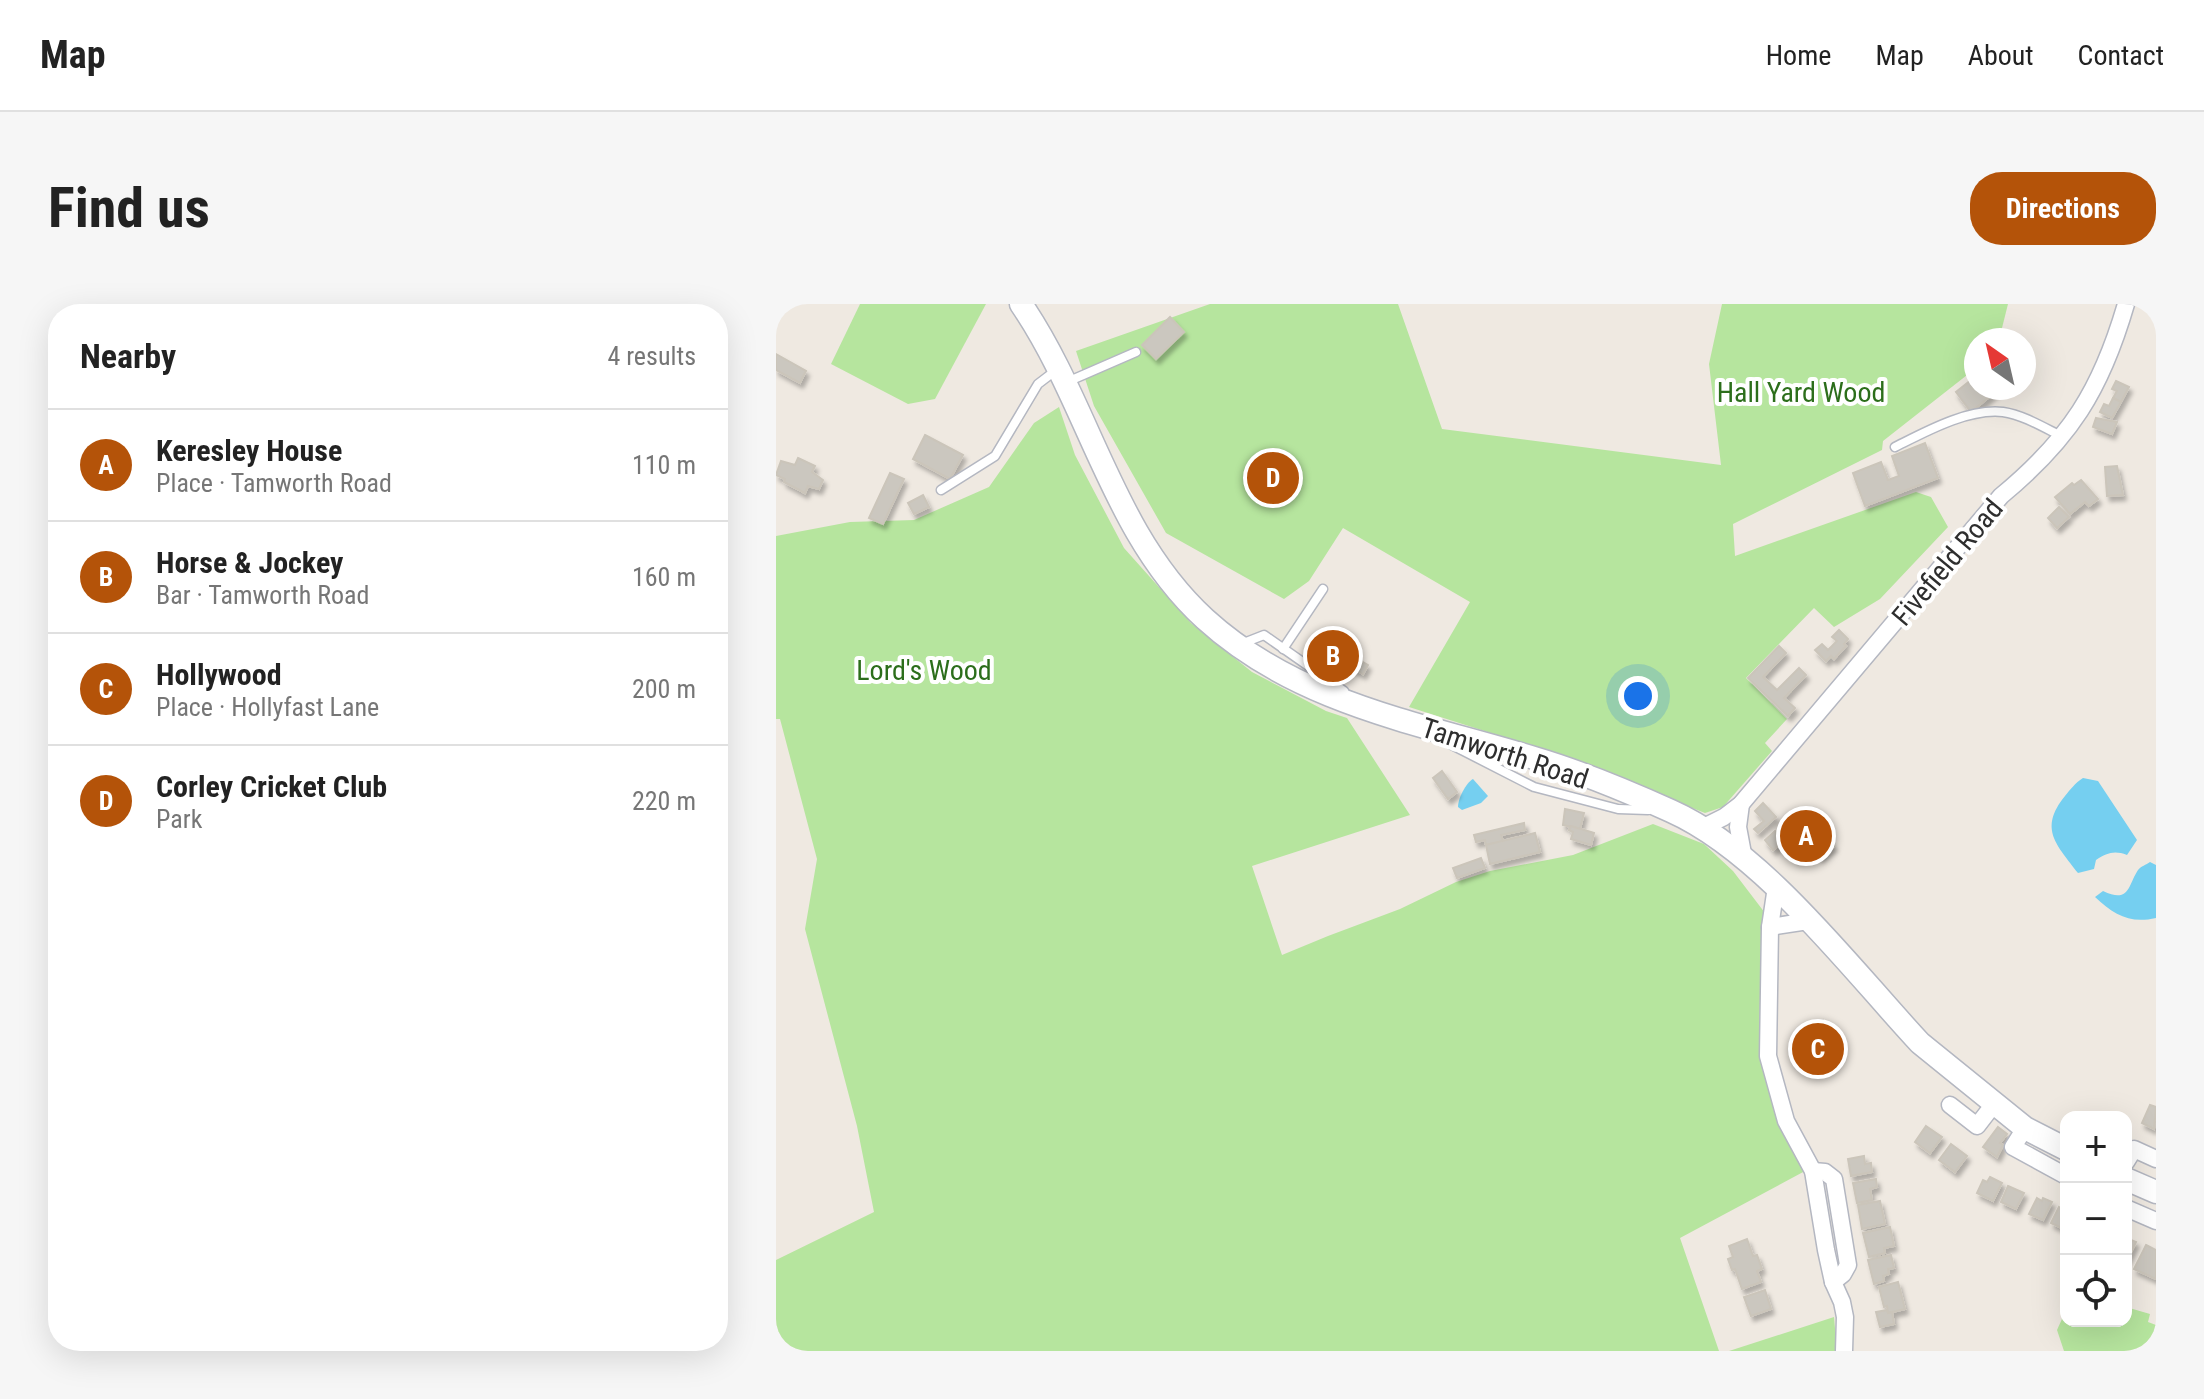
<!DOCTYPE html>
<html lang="en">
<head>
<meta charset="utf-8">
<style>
  :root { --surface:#fff; --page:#f6f6f6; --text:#222; --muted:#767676; --line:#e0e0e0; --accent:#b45309 }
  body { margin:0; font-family:"Roboto Condensed",sans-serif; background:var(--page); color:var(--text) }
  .controls { position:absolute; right:24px; bottom:24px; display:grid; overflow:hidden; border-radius:16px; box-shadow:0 8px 32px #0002 }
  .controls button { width:72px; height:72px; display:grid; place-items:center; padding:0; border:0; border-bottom:2px solid var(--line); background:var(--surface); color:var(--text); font:40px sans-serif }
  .compass { position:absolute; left:1188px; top:24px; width:72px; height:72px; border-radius:50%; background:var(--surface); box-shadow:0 8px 32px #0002; rotate:326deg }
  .you { position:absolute; left:862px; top:392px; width:28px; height:28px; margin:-20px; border:6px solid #fff; border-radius:50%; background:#1a73e8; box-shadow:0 0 0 12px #1a73e833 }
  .badge { display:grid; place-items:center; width:52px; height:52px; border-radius:50%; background:var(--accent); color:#fff; font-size:26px; font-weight:700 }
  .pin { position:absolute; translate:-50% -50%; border:4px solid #fff; box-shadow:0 2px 8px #0006 }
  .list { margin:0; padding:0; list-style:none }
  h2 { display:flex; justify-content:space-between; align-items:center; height:104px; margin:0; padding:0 32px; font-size:34px }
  h2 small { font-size:26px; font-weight:400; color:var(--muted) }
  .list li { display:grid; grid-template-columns:52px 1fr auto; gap:24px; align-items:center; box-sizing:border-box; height:112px; padding:0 32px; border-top:2px solid var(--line) }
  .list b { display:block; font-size:30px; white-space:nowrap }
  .list p { margin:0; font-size:26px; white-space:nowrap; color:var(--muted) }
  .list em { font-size:26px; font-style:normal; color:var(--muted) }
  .icon { flex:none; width:44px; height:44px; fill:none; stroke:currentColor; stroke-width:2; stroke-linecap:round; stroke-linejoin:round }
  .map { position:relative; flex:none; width:1380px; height:1047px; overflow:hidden; border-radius:32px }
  header { display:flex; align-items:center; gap:48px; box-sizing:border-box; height:112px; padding:0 40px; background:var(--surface); border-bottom:2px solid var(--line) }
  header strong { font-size:38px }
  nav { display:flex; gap:44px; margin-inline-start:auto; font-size:28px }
  .intro { display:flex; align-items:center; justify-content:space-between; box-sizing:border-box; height:192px; padding:0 48px }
  h1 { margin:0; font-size:56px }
  .button { padding:20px 36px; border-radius:32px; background:var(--accent); color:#fff; font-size:28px; font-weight:700 }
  main { display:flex; gap:48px; padding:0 48px }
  aside { flex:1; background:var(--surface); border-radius:32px; box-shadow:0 8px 32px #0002 }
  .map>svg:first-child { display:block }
</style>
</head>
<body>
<header>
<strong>Map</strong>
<nav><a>Home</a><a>Map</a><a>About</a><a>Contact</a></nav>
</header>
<div class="intro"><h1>Find us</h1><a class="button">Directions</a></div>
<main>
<aside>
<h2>Nearby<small>4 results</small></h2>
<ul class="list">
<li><span class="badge">A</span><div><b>Keresley House</b><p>Place · Tamworth Road</p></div><em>110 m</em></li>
<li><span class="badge">B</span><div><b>Horse &amp; Jockey</b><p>Bar · Tamworth Road</p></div><em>160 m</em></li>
<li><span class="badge">C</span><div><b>Hollywood</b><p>Place · Hollyfast Lane</p></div><em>200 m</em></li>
<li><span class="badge">D</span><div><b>Corley Cricket Club</b><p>Park</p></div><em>220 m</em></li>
</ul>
</aside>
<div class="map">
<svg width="1380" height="1047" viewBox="0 0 1380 1047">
  <defs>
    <filter id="shadow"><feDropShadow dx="3" dy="5" stdDeviation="2" flood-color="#0004"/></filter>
  </defs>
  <rect width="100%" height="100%" fill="#efe9e1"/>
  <g fill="#b6e59e">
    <path d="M84,0H210L159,95L132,100L55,60Z"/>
    <path d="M434,0H622L666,125L945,161L933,60L946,0H1232L1223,36H1200V64L1107,137L1106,146L957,220L959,252L1140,188L1155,193L1172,223L1104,295L1058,323L1038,304L970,374L1011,415L989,439L996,447L947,503L929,509L762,444L633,403L694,298L567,224L533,277L508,295L390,229L318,102L300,47Z"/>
    <path d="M283,103L299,151L348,244L415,319L476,368L550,407L571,414L634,511L476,562L506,651L552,632L624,605L680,578L714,567L797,551L877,520L928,540L957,567L989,609L985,635L983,749L1008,832L1029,867L904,934L943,1047H0V956L98,908L81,822L29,625L41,555L4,415H0V232L74,218L138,216L213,183L258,119Z"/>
    <path d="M1350,1003L1374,1010L1372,1018L1380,1021V1047H1288L1281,1026L1290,1006V1017H1350Z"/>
    <path d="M1058,1013L1061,1047H953Z"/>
  </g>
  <g fill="#75cff0">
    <path d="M1307,474L1322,477L1361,536L1351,551C1338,546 1331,549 1320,556L1318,565L1302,569C1281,541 1262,525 1289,492C1294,486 1299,479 1307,474Z"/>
    <path d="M697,475L712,492L705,499L686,506L682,503C682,494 690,479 697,475Z"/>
    <path d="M1374,558L1380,561V614C1354,620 1338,611 1319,593L1327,587C1354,600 1352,581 1362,566C1365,562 1370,561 1374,558Z"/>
  </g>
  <g fill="#cbc7bf" stroke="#cbc5ba" stroke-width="2" filter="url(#shadow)">
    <path d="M394,13L408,28L380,55L366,41Z"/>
    <path d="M0,50L30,67L24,79L0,66Z"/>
    <path d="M1200,72V84H1224L1195,108L1180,88Z"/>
    <path d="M1340,77L1353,83L1345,98L1337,94L1341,87L1336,85Z"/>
    <path d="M1337,94L1345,98L1336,114L1324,108L1328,100L1333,102Z"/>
    <path d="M1320,114L1341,118L1336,130L1317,123Z"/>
    <path d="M149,131L187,151L174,175L137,155Z"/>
    <path d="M1149,139L1162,174L1089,202L1077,169L1105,158L1112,176L1123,172L1116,152Z"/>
    <path d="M22,154L39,162L36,168L47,176L43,185L32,182L29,189L8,178L9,175L0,171L5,157L19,161Z"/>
    <path d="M1341,162L1347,191L1331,192L1329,163Z"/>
    <path d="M114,169L128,175L107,220L93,214Z"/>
    <path d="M1305,176L1322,195L1313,202L1309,198L1294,210L1279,193L1296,179L1298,181Z"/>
    <path d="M147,191L153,203L138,210L132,199Z"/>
    <path d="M1283,203L1293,213L1281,224L1272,214Z"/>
    <path d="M1063,326L1072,335L1068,340L1070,342L1058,355L1055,352L1050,357L1039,346L1046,340L1052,346L1061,337L1056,333Z"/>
    <path d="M543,332L592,361L587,370L570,360L563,371L540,357L542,354L533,349Z"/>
    <path d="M1003,342L1010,349L987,373L1001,386L1023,364L1030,371L1008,394L1019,404L1012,412L972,374Z"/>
    <path d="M666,467L681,488L672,495L657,474Z"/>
    <path d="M987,499L1000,513L982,529L978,525L988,517L979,507Z"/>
    <path d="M789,505L808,509L804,525L787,521Z"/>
    <path d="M1030,512L1040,525L1043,523L1058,542L1044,553L1036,543L1021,555L1007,538L997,546L989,536L999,527L1006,536L1018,526L1016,523Z"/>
    <path d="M748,519L749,526L725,531L727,537L710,541L709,536L700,538L698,531Z"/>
    <path d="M795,522L818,529L815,541L795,535L797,528L793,526Z"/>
    <path d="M759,529L764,548L714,560L710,541Z"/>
    <path d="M705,554L709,564L681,574L677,564Z"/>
    <path d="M1047,716L1050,727L1030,731L1028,721Z"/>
    <path d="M1054,733L1055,757L1031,758L1029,734Z"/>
    <path d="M1374,801L1380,803L1378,825L1366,819Z"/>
    <path d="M1150,822L1166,833L1154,849L1139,838Z"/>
    <path d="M1222,823L1231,830L1224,839L1227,841L1221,853L1207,843Z"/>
    <path d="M1175,840L1191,852L1179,868L1163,856Z"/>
    <path d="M1088,852L1089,860L1095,859L1096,868L1075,872L1072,855Z"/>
    <path d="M1214,873L1226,879L1217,897L1201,889L1207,876L1211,878Z"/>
    <path d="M1100,875L1101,883L1094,885L1096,896L1081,899L1077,879Z"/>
    <path d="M1232,882L1248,889L1240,905L1225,898Z"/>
    <path d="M1261,894L1266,897L1267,894L1276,898L1267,916L1253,910Z"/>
    <path d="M1104,897L1109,920L1086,925L1082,901Z"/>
    <path d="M1283,903L1290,907V926L1275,919Z"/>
    <path d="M1114,923L1118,942L1108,944L1109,949L1093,953L1087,929Z"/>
    <path d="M1350,934L1360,938L1350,958Z"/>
    <path d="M971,935L977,952L981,951L986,965L981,967L985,978L966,985L959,965L956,966L952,955L957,953L953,942Z"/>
    <path d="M1370,941L1380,946V975L1358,965Z"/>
    <path d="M1115,951L1118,964L1112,965L1113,970L1107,972L1108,977L1098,980L1092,956Z"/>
    <path d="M1122,978L1129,1005L1112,1009L1111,1002L1108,1003L1103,983Z"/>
    <path d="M989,986L995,1005L975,1012L968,993Z"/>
    <path d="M1111,1006L1112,1009L1116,1008L1118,1020L1104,1023L1100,1008Z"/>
  </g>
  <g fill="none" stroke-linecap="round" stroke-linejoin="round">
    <g stroke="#b4b7c1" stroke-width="11">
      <g id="service">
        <path d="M291,78L360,48"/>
        <path d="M1119,143C1149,128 1192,104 1227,108C1247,111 1267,123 1285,132"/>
        <path d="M165,186L219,152L262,80L279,67"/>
        <path d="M465,340L488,331L568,387"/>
        <path d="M507,345L547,285"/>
        <path d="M672,439L758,483L842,505L872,506"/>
      </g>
    </g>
    <g stroke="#b4b7c1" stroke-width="19">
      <g id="minor">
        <path d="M965,500L962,523L968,555"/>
        <path d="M926,524L948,513L965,500L1225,192C1294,135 1325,86 1350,0"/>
        <path d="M1000,583L994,623L992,752L1010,817L1037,867L1050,946L1057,978L1066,998L1069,1013L1068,1047"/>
        <path d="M994,623L1032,617"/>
        <path d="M1174,801L1201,822L1218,800"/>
        <path d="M1249,824L1237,843L1290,872"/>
        <path d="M1350,858L1358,845L1380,855"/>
        <path d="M1037,867L1049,868L1058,875L1072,961L1067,970L1057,978"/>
        <path d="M1350,904L1380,917"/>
      </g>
    </g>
    <g stroke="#b4b7c1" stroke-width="25">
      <g id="secondary">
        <path d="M245,0C314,101 336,230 429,315C521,399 643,419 758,454C802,467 853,488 895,507C987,548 1075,665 1144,739L1249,824L1290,845"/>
        <path d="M1350,875L1380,888"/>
      </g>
    </g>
    <use href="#service" stroke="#fff" stroke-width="8"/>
    <use href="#minor" stroke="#fff" stroke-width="16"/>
    <use href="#secondary" stroke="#fff" stroke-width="22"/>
  </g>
  <g text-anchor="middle" stroke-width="8" stroke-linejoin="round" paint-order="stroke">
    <g font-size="28" fill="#2c6e1b" stroke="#fff">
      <text x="1025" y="98">Hall Yard Wood</text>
      <text x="148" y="376">Lord's Wood</text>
    </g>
    <g font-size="28" fill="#2e2e2e" stroke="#fff">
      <text transform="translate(1171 258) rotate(-50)" y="10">Fivefield Road</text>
      <text transform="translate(729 449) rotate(18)" y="10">Tamworth Road</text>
    </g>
  </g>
</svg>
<div class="controls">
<button>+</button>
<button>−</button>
<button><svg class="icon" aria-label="locate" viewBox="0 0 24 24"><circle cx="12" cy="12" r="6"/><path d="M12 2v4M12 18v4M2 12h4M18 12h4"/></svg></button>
</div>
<svg class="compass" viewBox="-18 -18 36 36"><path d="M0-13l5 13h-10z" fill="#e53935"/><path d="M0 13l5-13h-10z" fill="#767676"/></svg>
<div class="you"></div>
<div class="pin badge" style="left:1030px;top:532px">A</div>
<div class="pin badge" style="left:557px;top:352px">B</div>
<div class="pin badge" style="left:1042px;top:745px">C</div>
<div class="pin badge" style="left:497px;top:174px">D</div>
</div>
</main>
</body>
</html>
